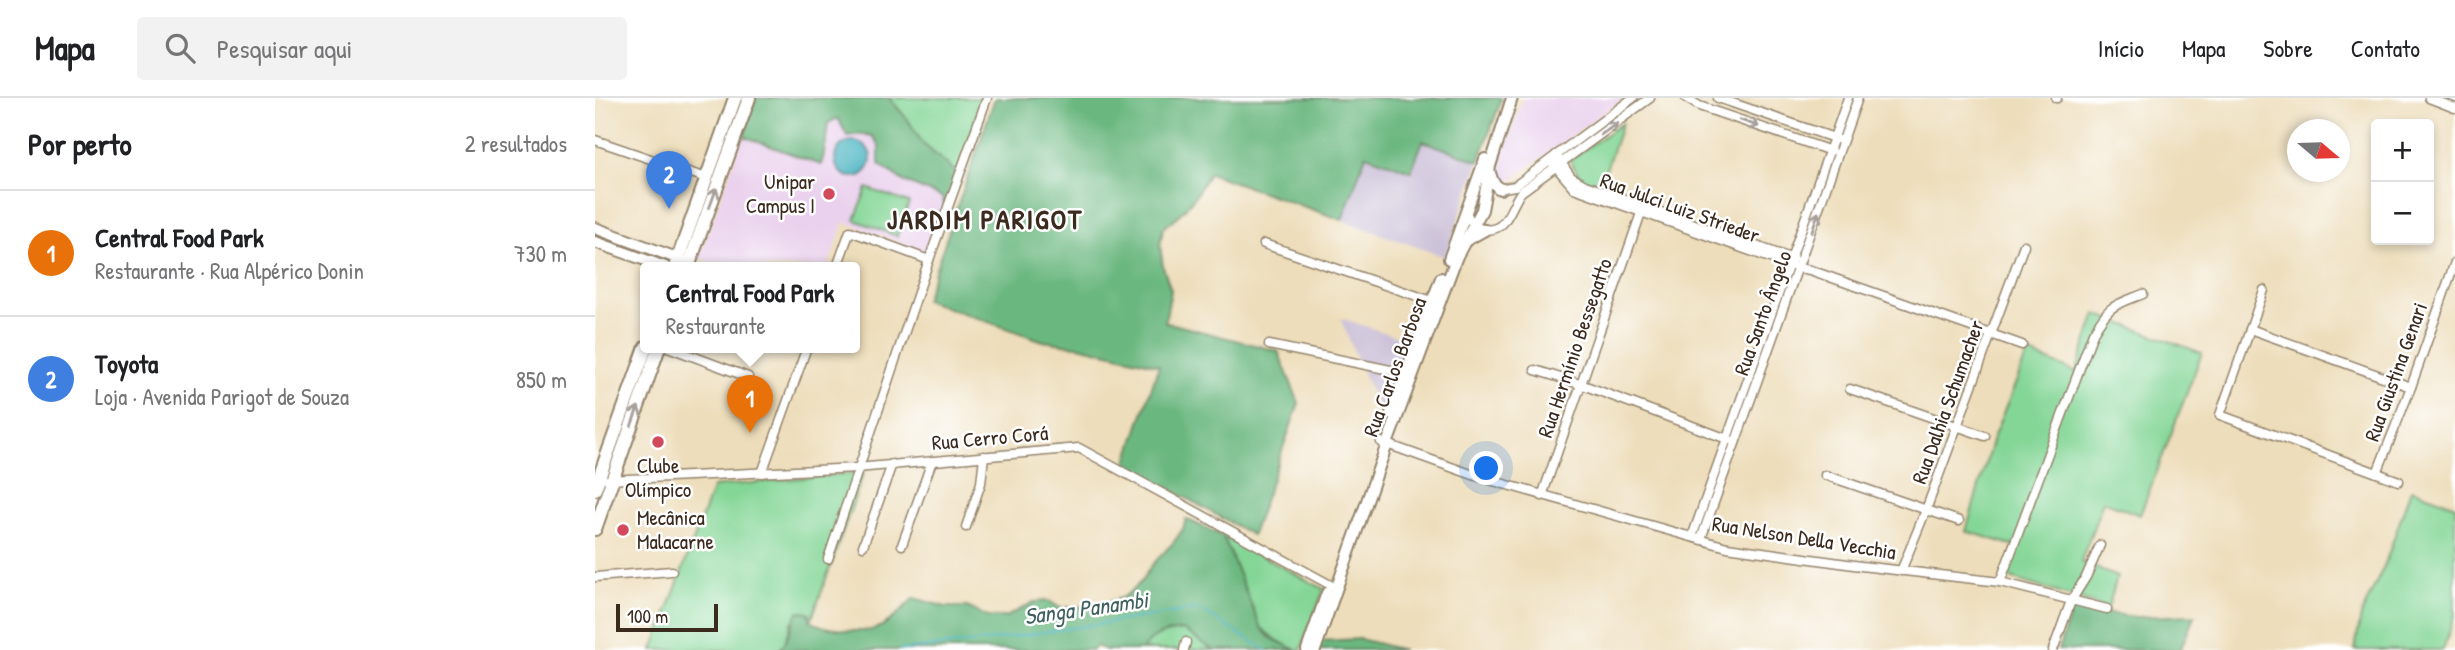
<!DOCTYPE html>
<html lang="pt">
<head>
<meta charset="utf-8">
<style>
  :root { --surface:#fff; --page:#f2f2f2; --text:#202124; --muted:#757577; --line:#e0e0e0; --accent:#d1495b }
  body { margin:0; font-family:"Patrick Hand",sans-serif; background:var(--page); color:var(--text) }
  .controls { position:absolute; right:21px; top:21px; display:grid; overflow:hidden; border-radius:7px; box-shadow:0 4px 10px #0003 }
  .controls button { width:63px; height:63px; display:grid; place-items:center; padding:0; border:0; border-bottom:2px solid var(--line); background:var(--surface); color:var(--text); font:35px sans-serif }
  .compass { position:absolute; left:1692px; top:21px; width:63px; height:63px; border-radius:50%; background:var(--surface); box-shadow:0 4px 10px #0003; rotate:109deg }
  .scale { position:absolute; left:21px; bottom:18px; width:102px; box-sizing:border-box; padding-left:7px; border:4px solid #3b2a1e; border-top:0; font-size:19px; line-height:24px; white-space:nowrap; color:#3b2a1e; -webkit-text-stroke:5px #fff; paint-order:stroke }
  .you { position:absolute; left:892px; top:371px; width:24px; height:24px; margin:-18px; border:5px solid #fff; border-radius:50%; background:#1a73e8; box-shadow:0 0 0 10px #1a73e833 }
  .badge { display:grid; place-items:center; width:46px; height:46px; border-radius:50%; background:var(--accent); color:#fff; font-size:23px; font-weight:700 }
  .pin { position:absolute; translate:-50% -58px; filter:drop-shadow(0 2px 4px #0008) }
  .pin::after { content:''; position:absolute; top:37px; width:24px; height:21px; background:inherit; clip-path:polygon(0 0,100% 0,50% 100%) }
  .popup { position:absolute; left:45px; top:164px; width:220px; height:91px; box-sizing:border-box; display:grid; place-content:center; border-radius:7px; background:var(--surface); filter:drop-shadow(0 2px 5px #0005); font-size:23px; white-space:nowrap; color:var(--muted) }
  .popup b { font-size:26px; color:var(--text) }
  .popup::after { content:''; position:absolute; left:50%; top:100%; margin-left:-14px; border:14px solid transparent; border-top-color:var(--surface) }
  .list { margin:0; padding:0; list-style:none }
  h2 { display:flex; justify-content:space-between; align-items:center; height:91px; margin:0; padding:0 28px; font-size:30px }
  h2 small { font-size:23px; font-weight:400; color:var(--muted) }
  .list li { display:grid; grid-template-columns:46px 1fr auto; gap:21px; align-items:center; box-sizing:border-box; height:126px; padding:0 28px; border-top:2px solid var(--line) }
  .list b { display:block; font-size:26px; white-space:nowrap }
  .list p { margin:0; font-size:23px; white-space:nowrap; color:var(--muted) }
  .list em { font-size:23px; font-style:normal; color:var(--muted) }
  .icon { flex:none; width:38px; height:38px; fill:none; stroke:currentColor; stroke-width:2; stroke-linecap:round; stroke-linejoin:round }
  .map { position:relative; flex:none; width:1860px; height:552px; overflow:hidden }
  header { display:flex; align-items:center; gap:42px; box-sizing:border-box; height:98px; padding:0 35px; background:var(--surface); border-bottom:2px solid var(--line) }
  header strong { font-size:33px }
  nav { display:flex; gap:38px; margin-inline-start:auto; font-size:24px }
  .search { width:490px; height:63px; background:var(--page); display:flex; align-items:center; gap:18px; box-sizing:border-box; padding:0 24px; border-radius:7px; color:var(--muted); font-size:26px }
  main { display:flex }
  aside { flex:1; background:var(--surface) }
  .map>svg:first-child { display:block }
</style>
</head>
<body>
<header>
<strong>Mapa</strong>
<div class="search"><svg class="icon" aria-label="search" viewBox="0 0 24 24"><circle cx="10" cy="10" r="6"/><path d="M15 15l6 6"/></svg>Pesquisar aqui</div>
<nav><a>Início</a><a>Mapa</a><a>Sobre</a><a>Contato</a></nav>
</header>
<main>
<aside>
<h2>Por perto<small>2 resultados</small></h2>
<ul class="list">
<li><span class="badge" style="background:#e8710a">1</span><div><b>Central Food Park</b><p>Restaurante · Rua Alpérico Donin</p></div><em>730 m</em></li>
<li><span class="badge" style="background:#3f7fe0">2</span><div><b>Toyota</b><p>Loja · Avenida Parigot de Souza</p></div><em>850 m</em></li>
</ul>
</aside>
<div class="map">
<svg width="1860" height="552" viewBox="0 0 1860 552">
  <rect width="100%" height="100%" fill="#fff"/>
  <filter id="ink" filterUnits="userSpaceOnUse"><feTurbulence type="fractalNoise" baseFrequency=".0143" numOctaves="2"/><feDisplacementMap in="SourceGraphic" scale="14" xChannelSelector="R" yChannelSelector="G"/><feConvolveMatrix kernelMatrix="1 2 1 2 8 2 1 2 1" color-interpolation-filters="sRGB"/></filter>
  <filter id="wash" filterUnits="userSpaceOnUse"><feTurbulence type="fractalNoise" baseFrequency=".00686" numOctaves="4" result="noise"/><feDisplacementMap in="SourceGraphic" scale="28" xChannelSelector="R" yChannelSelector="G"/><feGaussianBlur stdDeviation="1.57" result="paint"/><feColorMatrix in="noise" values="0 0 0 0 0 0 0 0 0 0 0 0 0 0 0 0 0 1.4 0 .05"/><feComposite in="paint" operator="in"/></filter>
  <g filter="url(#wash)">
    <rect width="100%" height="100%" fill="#edddba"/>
    <g fill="#ead1ed">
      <path d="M928,0H1029L906,89L900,81Z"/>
      <path d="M243,19L252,38H277L284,47L336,94L347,99L350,108L333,155L249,124L233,169H127L104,160L148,38L226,66L232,52L231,40L233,25Z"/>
    </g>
    <g fill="#cabfd7">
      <path d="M828,42L884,63L850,159L747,122L771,57Z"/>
      <path d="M745,220L819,244L796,306L782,308Z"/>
    </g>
    <g fill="#84d696" stroke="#60805a" stroke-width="2">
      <path d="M294,0H388L362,75L328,46L313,22Z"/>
      <path d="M1027,25L1004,91L989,86L975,62Z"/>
      <path d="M272,90L314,105L302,138L260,122Z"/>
      <path d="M1501,216L1607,255L1545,417L1508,403L1486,464L1522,479L1513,510L1409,478L1420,448L1371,433L1398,340L1433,255L1481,274Z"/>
      <path d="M269,374L216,523H197L190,545L184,552H58L118,389Z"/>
      <path d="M1816,391L1860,407V517L1848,552H1760L1766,517L1790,466Z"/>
      <path d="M628,438L729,491L706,552C694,552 673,537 665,528Z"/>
      <path d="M588,532L618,552H547C557,537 570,534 588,532Z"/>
    </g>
    <g fill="#6bb77f" stroke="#53704e" stroke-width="2">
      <path d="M161,0H294L313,22L328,46L362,75L350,108L347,99L310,84L284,66V47L277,38L266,36L252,38L243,20L233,25C231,40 231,52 226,67L148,38Z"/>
      <path d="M400,0H907L884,63L828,43L816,73L771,57L747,122L614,75C601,98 590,115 568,130L565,147L568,169L576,192L570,224L683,253L704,305L657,437L531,366L564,267L488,249L448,243L330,202Z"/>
      <path d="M591,421L628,438L665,528L674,539L700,552H618L588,532C570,534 557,537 547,552H511L502,548L497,552H184L190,545L203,513L214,515L216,523C227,530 236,530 248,532C287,537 293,525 319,500L351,509H372L393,519H411L439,504L454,503L465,510L505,507L529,499L547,483L556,468L578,445L588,431Z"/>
      <path d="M1479,506L1511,515L1541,519L1600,517L1585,552H1463Z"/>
      <path d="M765,541L808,552H721L723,543Z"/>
    </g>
    <circle fill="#43b1bf" stroke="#3f6e6e" stroke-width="2" cx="258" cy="61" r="18"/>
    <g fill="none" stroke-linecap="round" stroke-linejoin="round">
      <path stroke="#43b1bf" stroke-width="2" d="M305,552L383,544L603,511L671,552"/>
    </g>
  </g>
  <g filter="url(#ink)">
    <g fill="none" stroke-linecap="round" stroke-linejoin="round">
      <g stroke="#94846c" stroke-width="11">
        <g id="minor">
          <path d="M1091,0L1104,8L1236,53"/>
          <path d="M1123,0L1242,41"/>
          <path d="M1461,0H1462"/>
          <path d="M1834,0L1860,10"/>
          <path d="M0,42L111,80"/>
          <path d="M961,57L976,79L990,87L1198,161"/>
          <path d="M955,62L979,90L1203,170L1215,172L1427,247"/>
          <path d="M902,91L920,88L1038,0"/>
          <path d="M872,116C875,124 879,129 888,131C912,136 915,108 926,94L1055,0"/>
          <path d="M669,146L837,203"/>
          <path d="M242,169L255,133L334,162"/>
          <path d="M1669,192L1625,317L1782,375"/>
          <path d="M1655,231L1816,289"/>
          <path d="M674,247L810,275"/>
          <path d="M73,249L153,279"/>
          <path d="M940,272L988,287L1135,342"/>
          <path d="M1255,291L1390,338"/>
          <path d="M786,344L884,379L1132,449L1266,468L1405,484L1512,511"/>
          <path d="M167,375L212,249"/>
          <path d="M1230,377L1364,423"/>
          <path d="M13,382L262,370L484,350L741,490"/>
          <path d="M1804,383L1782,375L1816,289L1860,164"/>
          <path d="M947,398L1046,115"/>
          <path d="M371,429L386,385L389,358"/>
          <path d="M1097,439L1253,0"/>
          <path d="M1106,441L1263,0"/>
          <path d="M307,447L337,363"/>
          <path d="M268,448L297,366"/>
          <path d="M233,461L334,162L392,0"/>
          <path d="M1306,473L1331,412L1429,147"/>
          <path d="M0,479L77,473"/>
          <path d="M1405,484L1498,235C1515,206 1518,208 1548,196"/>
          <path d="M589,552L591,544"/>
          <path d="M1458,552L1476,503L1491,479L1505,447"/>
        </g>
      </g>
      <g stroke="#94846c" stroke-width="14">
        <g id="tertiary">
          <path d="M895,75L898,84L905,91"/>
          <path d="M0,130L90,163"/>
          <path d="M872,142L890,132"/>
          <path d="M0,144L70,169"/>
          <path d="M854,161L890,61"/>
          <path d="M796,315L846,180"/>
          <path d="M712,552L732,495"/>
          <path d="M720,552L792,346L862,158L887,112L895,68L917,0"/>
        </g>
      </g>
      <g stroke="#94846c" stroke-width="16">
        <g id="primary">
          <path d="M80,169L140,0"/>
          <path d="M93,169L154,0"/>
          <path d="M0,391L51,249"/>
          <path d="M0,431L64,249"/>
        </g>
      </g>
      <use href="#minor" stroke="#fff" stroke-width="8"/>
      <use href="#tertiary" stroke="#fff" stroke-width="10"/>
      <use href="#primary" stroke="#fff" stroke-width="12"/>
    </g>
    <defs><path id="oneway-shaft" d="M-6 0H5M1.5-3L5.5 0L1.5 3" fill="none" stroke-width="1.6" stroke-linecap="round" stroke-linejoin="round" transform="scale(1.75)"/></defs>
    <g stroke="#a79f9a">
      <use href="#oneway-shaft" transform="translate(1154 25) rotate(19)"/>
      <use href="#oneway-shaft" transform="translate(1014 31) rotate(-35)"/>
      <use href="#oneway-shaft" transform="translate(118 100) rotate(-70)"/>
      <use href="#oneway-shaft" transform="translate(1220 124) rotate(-71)"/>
      <use href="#oneway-shaft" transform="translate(40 318) rotate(-70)"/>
    </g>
  </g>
  <g fill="#d1495b" stroke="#fff" stroke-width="2.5">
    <circle cx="234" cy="96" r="7"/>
    <circle cx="63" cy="344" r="7"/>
    <circle cx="28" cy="432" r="7"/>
  </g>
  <g text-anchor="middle" stroke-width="5" stroke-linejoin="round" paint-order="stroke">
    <g font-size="21" fill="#3b2a1e" stroke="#fff" text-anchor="end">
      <text x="220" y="91">Unipar<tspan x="220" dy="24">Campus I</tspan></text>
      <text x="63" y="375" text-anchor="middle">Clube<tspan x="63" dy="24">Olímpico</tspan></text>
      <text x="42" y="427" text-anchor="start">Mecânica<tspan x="42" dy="24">Malacarne</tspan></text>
    </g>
    <g font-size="21" fill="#3b2a1e" stroke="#fff">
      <text transform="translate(1085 110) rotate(20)" y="7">Rua Julci Luiz Strieder</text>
      <text transform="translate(1168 215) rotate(-70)" y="7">Rua Santo Ângelo</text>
      <text transform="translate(980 250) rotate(-71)" y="7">Rua Hermínio Bessegatto</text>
      <text transform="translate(800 269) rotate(-70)" y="7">Rua Carlos Barbosa</text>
      <text transform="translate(1801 274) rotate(-70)" y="7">Rua Giustina Genari</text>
      <text transform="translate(1353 304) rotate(-70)" y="7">Rua Dalhia Schumacher</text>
      <text transform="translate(395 340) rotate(-5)" y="7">Rua Cerro Corá</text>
      <text transform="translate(1209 440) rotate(9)" y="7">Rua Nelson Della Vecchia</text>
    </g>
    <g font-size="23" font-style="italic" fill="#3e605e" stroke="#fff">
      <text transform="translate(491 510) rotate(-8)" y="8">Sanga Panambi</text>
    </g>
    <g font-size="28" font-weight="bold" letter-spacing="2" fill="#3b2a1e" stroke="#fff">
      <text x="390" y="131">JARDIM PARIGOT</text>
    </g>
  </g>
</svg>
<div class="controls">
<button>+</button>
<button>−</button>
</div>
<svg class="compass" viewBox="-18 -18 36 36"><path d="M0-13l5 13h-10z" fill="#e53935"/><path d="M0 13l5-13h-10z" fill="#757577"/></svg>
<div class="scale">100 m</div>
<div class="you"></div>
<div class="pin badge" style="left:155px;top:335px;background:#e8710a">1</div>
<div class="popup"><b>Central Food Park</b>Restaurante</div>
<div class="pin badge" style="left:74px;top:111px;background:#3f7fe0">2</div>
</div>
</main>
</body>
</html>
